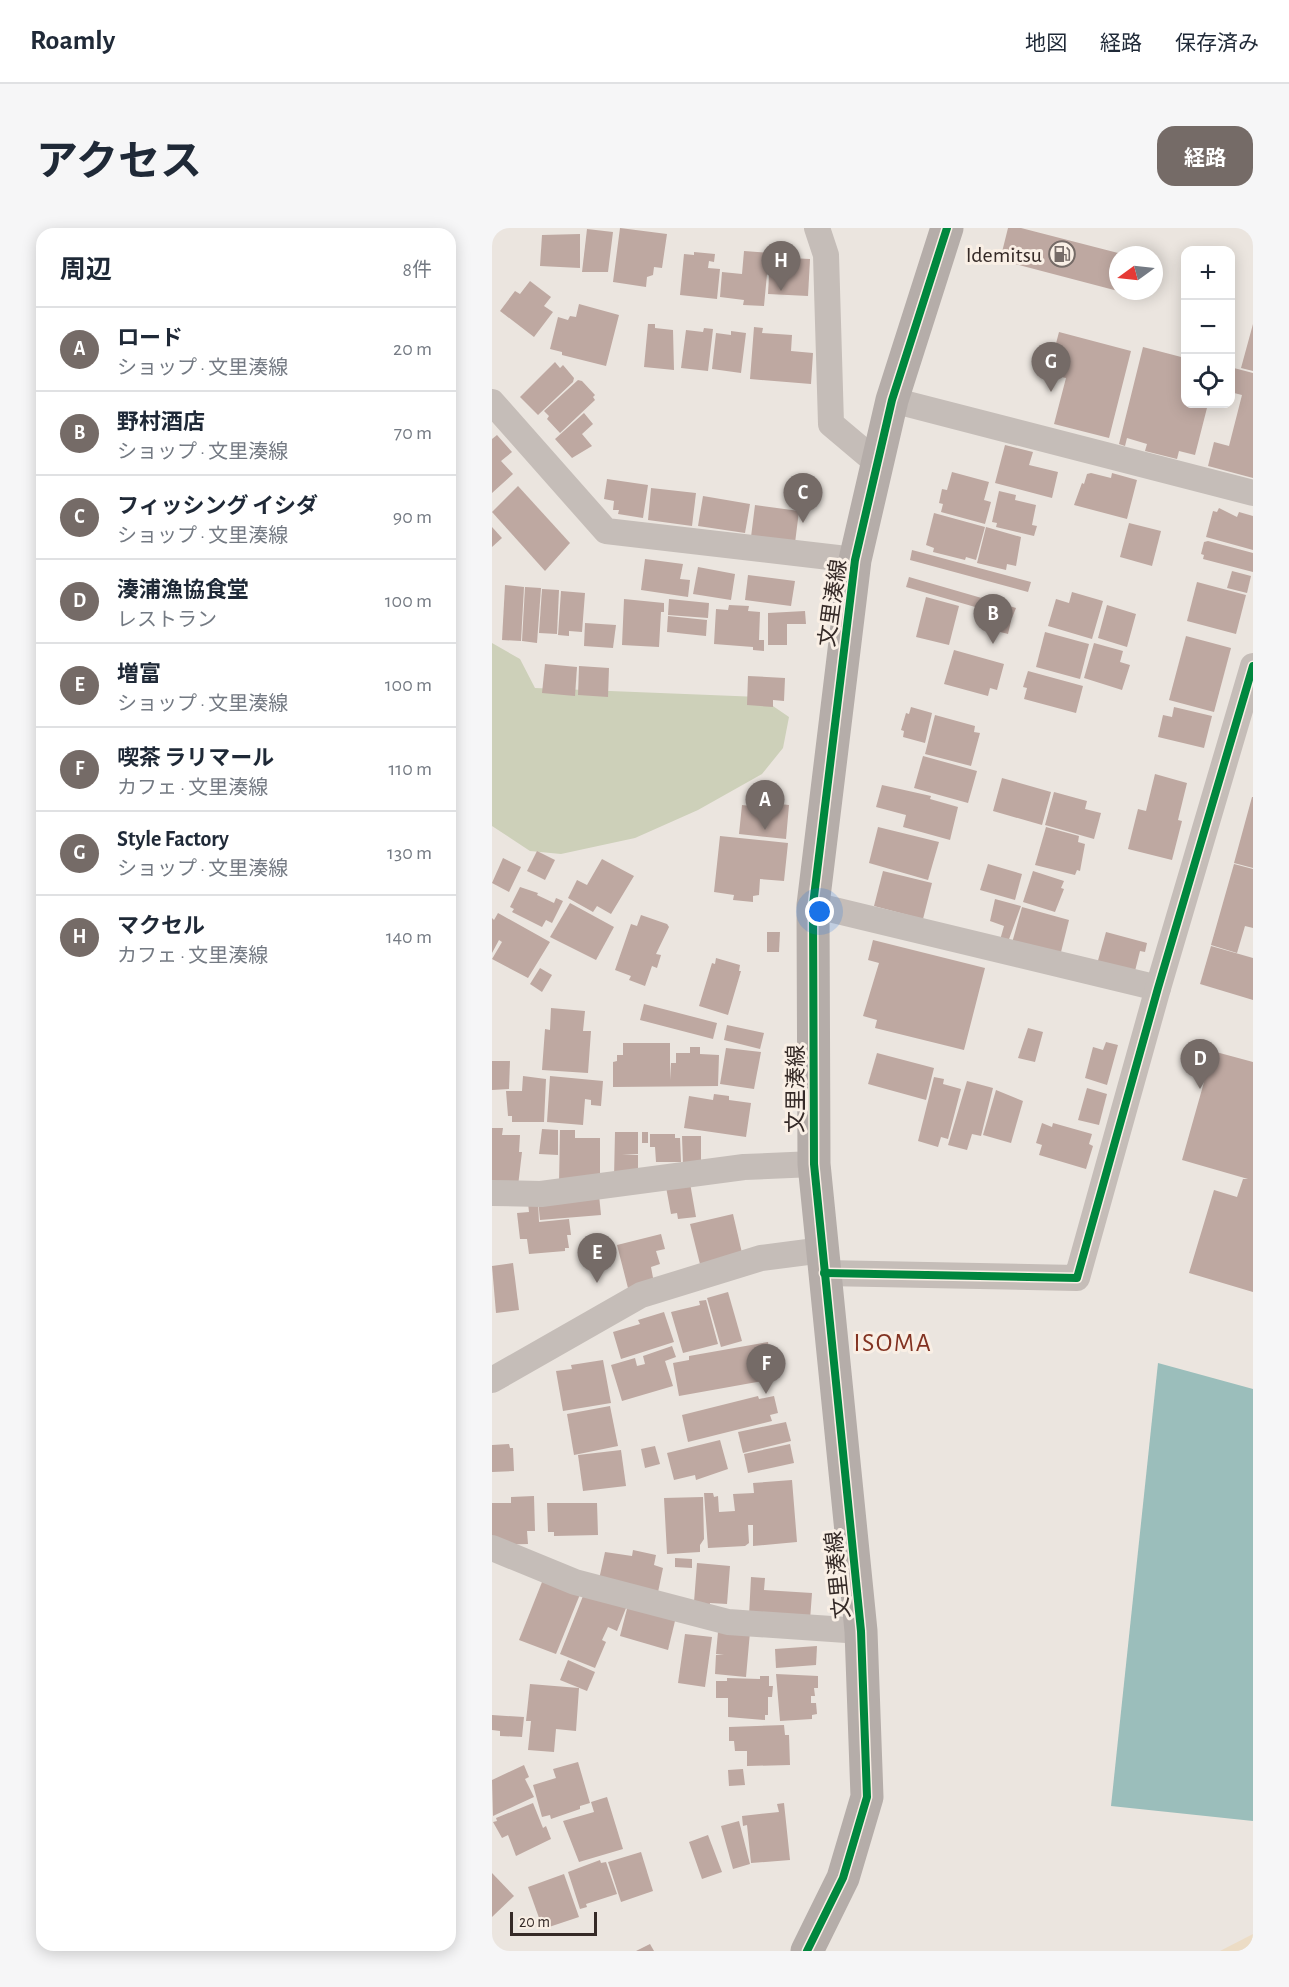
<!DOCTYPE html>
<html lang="ja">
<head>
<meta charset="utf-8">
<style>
  :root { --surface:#fff; --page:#f6f6f7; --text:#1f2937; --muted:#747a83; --line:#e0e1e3; --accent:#756b67 }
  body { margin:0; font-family:"Alegreya Sans","Noto Sans JP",sans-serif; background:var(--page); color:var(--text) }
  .controls { position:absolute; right:18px; top:18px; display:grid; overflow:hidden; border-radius:12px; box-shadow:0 3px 15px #0003 }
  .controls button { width:54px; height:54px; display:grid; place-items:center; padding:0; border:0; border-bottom:2px solid var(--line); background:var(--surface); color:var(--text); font:30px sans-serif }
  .compass { position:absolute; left:617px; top:18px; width:54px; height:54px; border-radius:50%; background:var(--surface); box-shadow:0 3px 15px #0003; rotate:255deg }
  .scale { position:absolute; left:18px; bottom:15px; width:87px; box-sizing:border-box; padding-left:6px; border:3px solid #352a27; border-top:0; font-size:16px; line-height:21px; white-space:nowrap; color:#352a27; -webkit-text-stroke:4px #f9efe5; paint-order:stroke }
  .you { position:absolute; left:328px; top:684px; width:21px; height:21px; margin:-15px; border:4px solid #fff; border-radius:50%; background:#1a73e8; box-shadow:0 0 0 9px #1a73e833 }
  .badge { display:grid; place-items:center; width:39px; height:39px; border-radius:50%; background:var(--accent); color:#fff; font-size:20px; font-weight:700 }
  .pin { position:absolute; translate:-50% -50px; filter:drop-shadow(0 2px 3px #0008) }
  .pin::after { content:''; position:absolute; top:32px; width:21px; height:18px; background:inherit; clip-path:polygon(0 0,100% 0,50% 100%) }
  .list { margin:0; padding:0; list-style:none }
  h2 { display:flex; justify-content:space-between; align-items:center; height:78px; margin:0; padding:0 24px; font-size:26px }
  h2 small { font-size:20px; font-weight:400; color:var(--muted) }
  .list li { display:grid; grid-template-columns:39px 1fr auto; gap:18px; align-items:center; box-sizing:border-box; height:84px; padding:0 24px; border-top:2px solid var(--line) }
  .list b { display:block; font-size:22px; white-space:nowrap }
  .list p { margin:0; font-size:20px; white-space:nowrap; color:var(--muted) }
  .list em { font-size:20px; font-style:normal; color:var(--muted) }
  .icon { flex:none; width:33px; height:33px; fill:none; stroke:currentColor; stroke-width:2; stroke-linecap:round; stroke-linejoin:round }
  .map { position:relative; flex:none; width:761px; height:1723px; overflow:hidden; border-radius:18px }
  header { display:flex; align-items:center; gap:36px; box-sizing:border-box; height:84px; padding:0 30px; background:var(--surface); border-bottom:2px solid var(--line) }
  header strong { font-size:28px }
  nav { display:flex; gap:33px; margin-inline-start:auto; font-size:21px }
  .intro { display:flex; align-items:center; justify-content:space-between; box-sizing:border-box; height:144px; padding:0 36px }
  h1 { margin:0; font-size:42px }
  .button { padding:15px 27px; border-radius:18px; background:var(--accent); color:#fff; font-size:21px; font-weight:700 }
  main { display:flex; gap:36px; padding:0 36px }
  aside { flex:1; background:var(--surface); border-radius:18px; box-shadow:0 3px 15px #0003 }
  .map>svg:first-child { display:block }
</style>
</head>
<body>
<header>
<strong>Roamly</strong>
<nav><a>地図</a><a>経路</a><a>保存済み</a></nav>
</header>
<div class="intro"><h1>アクセス</h1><a class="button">経路</a></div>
<main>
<aside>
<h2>周辺<small>8件</small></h2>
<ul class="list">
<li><span class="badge">A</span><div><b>ロード</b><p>ショップ · 文里湊線</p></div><em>20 m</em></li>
<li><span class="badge">B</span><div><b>野村酒店</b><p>ショップ · 文里湊線</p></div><em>70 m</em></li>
<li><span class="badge">C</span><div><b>フィッシング イシダ</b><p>ショップ · 文里湊線</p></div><em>90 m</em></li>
<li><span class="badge">D</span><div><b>湊浦漁協食堂</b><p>レストラン</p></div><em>100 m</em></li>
<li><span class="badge">E</span><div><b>増富</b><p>ショップ · 文里湊線</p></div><em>100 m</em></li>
<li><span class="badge">F</span><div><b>喫茶 ラリマール</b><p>カフェ · 文里湊線</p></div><em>110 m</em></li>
<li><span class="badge">G</span><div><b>Style Factory</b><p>ショップ · 文里湊線</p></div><em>130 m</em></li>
<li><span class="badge">H</span><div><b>マクセル</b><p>カフェ · 文里湊線</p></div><em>140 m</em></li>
</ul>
</aside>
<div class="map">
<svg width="761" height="1723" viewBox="0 0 761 1723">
  <rect width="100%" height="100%" fill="#ebe5df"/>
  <path fill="#cdd0b9" d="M0,415L28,431L43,460L268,469L297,489L291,520L270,546L206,582L143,610L69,626L38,623L0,598Z"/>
  <path fill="#ecdcc5" d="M761,1706V1723H728Z"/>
  <path fill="#9bbebb" d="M666,1135L761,1161V1593L619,1578Z"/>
  <g fill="#bea8a1">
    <path d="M128,0L175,6L170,40L162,39L161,47L155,49L154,59L121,54Z"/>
    <path d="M516,0H529L630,26L626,27V63L508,32Z"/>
    <path d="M95,1L121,4L116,44H90Z"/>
    <path d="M88,6V40L48,38L50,7Z"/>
    <path d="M252,23L277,25L272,78L251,77L252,72L228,69L230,44L250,46Z"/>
    <path d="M202,24L223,26L222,34L217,33L216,40L228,41L225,71L188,67L192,26L202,27Z"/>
    <path d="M278,29L318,31L316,68L276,66Z"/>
    <path d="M38,53L59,69L52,78L61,84L42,109L8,83L23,63L28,66Z"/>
    <path d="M87,76L127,87L114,138L70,127V124L58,121L66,89L76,92L78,88L84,89Z"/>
    <path d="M156,96H163V100L181,102L182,142L152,139Z"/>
    <path d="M761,96V143L749,140Z"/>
    <path d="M262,99L271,100L270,105L300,107L299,123L321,125L319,156L258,151Z"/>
    <path d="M212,100L221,101L216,143L189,140L194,102L211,104Z"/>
    <path d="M239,103L254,105L249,145L220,141L224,105L239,107Z"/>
    <path d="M567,104L639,123L617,210L562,196L574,150L556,146Z"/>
    <path d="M651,119L693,130V176H716L703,227L687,223L685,231L653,223L655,216L635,210L633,218L627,216Z"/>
    <path d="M63,134L68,140L71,137L82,150L81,154L46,187L28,169Z"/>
    <path d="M738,139L761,145V250L716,238L722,214L737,218L750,167L738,164Z"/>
    <path d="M86,152L90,153L103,167L101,169L103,172L68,205L55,191L57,188L52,183Z"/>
    <path d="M92,185L101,196L90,206L100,218L80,230L63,211Z"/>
    <path d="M5,207L20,224L9,233L21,246L0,265V211Z"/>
    <path d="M513,217L541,224L537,237L566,244L560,270L503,255Z"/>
    <path d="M460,244L497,254L492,272L499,274L493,296L449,284L451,276L447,275L450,261L455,262Z"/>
    <path d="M599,245L619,250L620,245L645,252L635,291L582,277L590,255L592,256L595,246Z"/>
    <path d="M115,251L156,257L151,290L126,286L127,282H121L122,273L112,271Z"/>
    <path d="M26,258L78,315L53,343L0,284Z"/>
    <path d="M159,260L204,265L200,298L156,292Z"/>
    <path d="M507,263L524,267L523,272L544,277L540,297L545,298L542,308L504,299L505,295L500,294Z"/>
    <path d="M211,268L258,276L253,305L206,298Z"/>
    <path d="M263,277L307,283L303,315L259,309Z"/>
    <path d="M727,280L745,289L747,284L761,288V322L714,309L721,283L725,284Z"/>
    <path d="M442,285L493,299L484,332L474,329L473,332L441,324L442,320L434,317Z"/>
    <path d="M637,295L669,303L660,338L628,329Z"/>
    <path d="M0,299L10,310L0,319Z"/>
    <path d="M494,299L529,309L524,338L515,336L514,342L485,335Z"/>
    <path d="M716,313L761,325V344L711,331L712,327L709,326L712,314Z"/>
    <path d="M420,322L539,354L536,364L418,332Z"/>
    <path d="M153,331L191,336L188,351L198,352L196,369L149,362Z"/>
    <path d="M206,339L243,346L239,372L201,366Z"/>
    <path d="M740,343L759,348L755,365L735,360Z"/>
    <path d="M256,347L303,353L299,378L253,372Z"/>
    <path d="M417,349L500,373L497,383L414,359Z"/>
    <path d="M705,354L754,367L744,406L695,393Z"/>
    <path d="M13,357L32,359L29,413L10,412Z"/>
    <path d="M33,359L49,360L45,415L30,413Z"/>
    <path d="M50,361L67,362L65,406L47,405Z"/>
    <path d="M69,363L93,365L90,404L77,403V408L66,407Z"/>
    <path d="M580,364L611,373L600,411L556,398L564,371L577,375Z"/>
    <path d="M434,369L467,378L457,417L424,409Z"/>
    <path d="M132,371L172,375V384H169L167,419L130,417Z"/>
    <path d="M177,371L217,375L216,390L176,387Z"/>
    <path d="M501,373L524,380L520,390L498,383Z"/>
    <path d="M237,377L257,378L256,383L268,384L267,412H272V423L261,422V419L222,416L224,381L236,382Z"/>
    <path d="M615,377L644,386L635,419L606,410Z"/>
    <path d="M313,383L314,396H295V417H276V385Z"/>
    <path d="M493,385L519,393L516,406L489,399Z"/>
    <path d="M176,388L215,392L214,408L175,404Z"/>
    <path d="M93,395L124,397L121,420L92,418Z"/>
    <path d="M553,404L597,416L588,451L544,439Z"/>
    <path d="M694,408L739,420L722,484L677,472Z"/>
    <path d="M602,415L631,423L628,434L638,437L630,462L592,450Z"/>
    <path d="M462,422L512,436L505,462L498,460L496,468L452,456Z"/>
    <path d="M53,436L85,439L83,468L50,465Z"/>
    <path d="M87,438L117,440L116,469L86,467Z"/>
    <path d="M536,443L591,458L584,485L532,471L535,460L531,459Z"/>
    <path d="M256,448L293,450L292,473L281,472V479L255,477Z"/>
    <path d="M419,479L440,485L433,515L411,509L412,503L409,502L414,485L417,486Z"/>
    <path d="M682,479L720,488L712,520L666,509L671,487L680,489Z"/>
    <path d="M443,487L483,498L482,504L488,505L479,538L433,526Z"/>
    <path d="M431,528L485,543L476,575L422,560Z"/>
    <path d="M663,546L695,555L686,592L690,593L680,632L636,621L646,581L654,583Z"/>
    <path d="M510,550L559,564L550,597L501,583Z"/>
    <path d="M390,557L439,568L438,571L466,579L458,612L411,599L414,587L384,579Z"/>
    <path d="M562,564L595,573L593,581L609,585L602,611L553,597Z"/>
    <path d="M760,569H761V640L742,635Z"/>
    <path d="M268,570L279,572L278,575L297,577L294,611L247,606L250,577L267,579Z"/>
    <path d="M386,599L447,614L436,652L377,635Z"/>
    <path d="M554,599L587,608L586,614L593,616L588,643L585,642L583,647L543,637Z"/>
    <path d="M228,608L296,615L292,653L268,651L267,667L261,668V674L241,672L242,667L222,664Z"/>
    <path d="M45,623L63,632L53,652L35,643Z"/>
    <path d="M11,630L29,639L17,664L0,655Z"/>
    <path d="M110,631L142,648L119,686L105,678L101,684L76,670L85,652L95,657Z"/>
    <path d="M496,636L530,646L523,672L488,662Z"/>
    <path d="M742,636L761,641V700L753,698L745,725L719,717Z"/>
    <path d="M391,643L440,655L431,691L382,678Z"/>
    <path d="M541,643L572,653L569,660L572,661L563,684L531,674Z"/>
    <path d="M28,659L46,665L45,667L62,675L64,670L71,673L60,695L54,692L50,699L20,684L22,681L18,679Z"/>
    <path d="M503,671L529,678L516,714L508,712L512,698L498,693Z"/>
    <path d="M78,675L122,699L104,732L58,709Z"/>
    <path d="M530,679L577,692L569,724L520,715Z"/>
    <path d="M6,685L58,714L36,750L0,731L10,714L7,712L0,725V690L2,692Z"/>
    <path d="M149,687L175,696L177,699L164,726L169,727L165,740L160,738L153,758L137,752L139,748L123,742L139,696L145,698Z"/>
    <path d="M275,704H288L287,724H275Z"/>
    <path d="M614,704L655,715L653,724L648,723L642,747L605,736Z"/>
    <path d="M381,712L493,740L472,822L383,800L385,792L371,788L387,735L376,732Z"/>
    <path d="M719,718L761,730V772L708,756Z"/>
    <path d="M224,730L248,737L247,743H249L236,787L207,778L220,735L223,736Z"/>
    <path d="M48,740L60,747L50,764L38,756Z"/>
    <path d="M152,776L225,795L221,811L148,792Z"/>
    <path d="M59,780L93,783L91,803H99L96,845L50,842L53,801L58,802Z"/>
    <path d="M235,797L272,805L268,821L232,812Z"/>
    <path d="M536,800L551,804L543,834L526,830Z"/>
    <path d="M614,814L626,817L615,857L593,850L601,819L611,822Z"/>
    <path d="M131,815H178V852L179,835H184V825H198V819H208V826L227,827L226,858L121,859V834L125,833V827H131Z"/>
    <path d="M234,820L269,824L262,861L228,856Z"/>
    <path d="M724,824L761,834V1064L697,1045L722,962L745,969L751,951H756L690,932L716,840L720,841Z"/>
    <path d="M385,825L442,840L434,872L376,856Z"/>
    <path d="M0,833H18L17,861L0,862Z"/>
    <path d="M31,848L54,851L52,894H20V888H16L14,863H30Z"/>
    <path d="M58,848L111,853L109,878L99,877V872L93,871L91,897L55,894Z"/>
    <path d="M442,849L452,851L451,856L469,861L456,911L449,909L446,919L426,913Z"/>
    <path d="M475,853L501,860L489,908L480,906L475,922L456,917Z"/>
    <path d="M595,860L615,866L607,897L586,892Z"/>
    <path d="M504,862L531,873L519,915L491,907Z"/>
    <path d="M222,866L237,868V872L259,875L254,909L192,900L197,868L221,872Z"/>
    <path d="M550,895L560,899L561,895L600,906L597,916L601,918L594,941L547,927L550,917L544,915Z"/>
    <path d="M0,900H11L10,907H28L27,924H30L26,958H0Z"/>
    <path d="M50,901L66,902V927L47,926Z"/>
    <path d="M68,902H83V910H108V956H67Z"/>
    <path d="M123,904H146V926H130L146,927V949L122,950Z"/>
    <rect x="150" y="904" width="6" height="11"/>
    <path d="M158,906H183V910H188L189,934H164L163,919H158Z"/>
    <path d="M190,908H209V937H191Z"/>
    <path d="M198,955L204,989L186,991L185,985L179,986L174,959Z"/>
    <path d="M107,967L109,987L48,992L46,971Z"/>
    <path d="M46,974L47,994L77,991L79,1007H75L77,1020H73V1023L37,1026L35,1011H28L25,985L37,984L36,975Z"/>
    <path d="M241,986L250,1025L209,1040L198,996Z"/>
    <path d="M169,1006L173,1021L164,1023L168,1036L159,1039L162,1055L137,1064L125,1017Z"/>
    <path d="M21,1035L27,1082L4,1085L0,1038Z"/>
    <path d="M236,1064L250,1113L229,1119L215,1070Z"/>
    <path d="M214,1072L226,1116L191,1125L179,1084L208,1077L207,1073Z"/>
    <path d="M172,1084L182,1114L129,1131L121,1104L148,1096L146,1092Z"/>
    <path d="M276,1114L282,1151L187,1168L181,1135L197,1132V1128Z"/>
    <path d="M180,1118L184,1129L173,1133L181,1158L130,1173L119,1137L143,1130L145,1138L153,1136L151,1128Z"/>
    <path d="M111,1132L119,1175L71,1183L64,1143L80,1141L79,1137Z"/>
    <path d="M266,1168L267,1171L282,1168L286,1185L278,1187L280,1193L196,1214L190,1187Z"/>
    <path d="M118,1178L126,1218L82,1227L75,1186Z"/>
    <path d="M294,1194L299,1213L251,1225L246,1204Z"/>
    <path d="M228,1212L236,1241L204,1252L203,1247L182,1252L175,1225Z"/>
    <path d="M17,1216L18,1220H21L22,1243L0,1244V1217Z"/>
    <path d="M298,1216L302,1235L256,1245L252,1226Z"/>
    <path d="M163,1218L168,1236L153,1240L149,1221Z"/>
    <path d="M129,1222L134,1258L91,1263L86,1227Z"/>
    <path d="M300,1252L305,1314L261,1318V1297H256L257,1315L253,1318L216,1320L212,1265H221L222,1269L226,1268L227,1284L243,1283L241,1266L262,1265L261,1255Z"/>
    <path d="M42,1268L43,1303H35L36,1316L0,1317V1275H19V1269Z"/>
    <path d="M211,1269L212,1311L208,1317V1324L175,1326L172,1270Z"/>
    <path d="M55,1275H105L106,1307L62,1308V1304H56Z"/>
    <path d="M141,1322L164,1327L162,1337L171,1340L165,1369L106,1356L113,1324L140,1328Z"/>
    <path d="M183,1330L200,1331V1340L183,1339Z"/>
    <path d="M205,1335L238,1338L235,1376L218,1375L217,1382L202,1374Z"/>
    <path d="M54,1344L91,1359L64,1426L27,1412Z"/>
    <path d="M259,1349L273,1350L272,1362L320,1365L318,1392L257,1388Z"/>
    <path d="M93,1363L136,1375L125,1403L116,1399L110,1412L114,1414L103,1440L68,1426Z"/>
    <path d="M137,1373L183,1393L176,1422L128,1408Z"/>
    <path d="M226,1404H258L254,1449L223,1446L224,1427H232L224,1426Z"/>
    <path d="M193,1406L220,1409L213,1459L186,1455Z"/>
    <path d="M325,1418L324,1437L284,1440L283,1421Z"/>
    <path d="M76,1432L103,1444L95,1463L68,1452Z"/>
    <path d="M284,1446L326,1448V1460H322L323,1468H319V1475H324L325,1486L320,1487V1491L288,1493Z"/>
    <path d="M268,1448H277V1458H281L280,1469H276V1487H273V1492L236,1489V1470H224V1453H235V1450L268,1451Z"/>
    <path d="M38,1456L87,1460L84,1503L64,1501L62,1524L36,1522L39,1493H34Z"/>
    <path d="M0,1487L32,1489L30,1509L8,1508V1503L0,1502Z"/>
    <path d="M292,1497L293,1507H297L298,1537L255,1538V1523H243L242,1513H237V1499Z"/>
    <path d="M86,1534L98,1575L88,1578V1581L59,1591L58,1587L50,1589L41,1557L64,1550L61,1541Z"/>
    <path d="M32,1537L37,1549L33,1551L42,1569L1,1588L0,1552Z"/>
    <path d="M251,1541L253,1557L237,1558L236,1542Z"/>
    <path d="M115,1569L131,1621L87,1634L71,1593L102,1584L99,1574Z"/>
    <path d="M41,1575L51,1600L54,1598L59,1611L24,1628L16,1607L10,1610L1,1594L5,1593L4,1590Z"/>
    <path d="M292,1575L298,1632L259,1635L255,1597L251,1598L250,1588L287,1584L285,1576Z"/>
    <path d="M247,1593L258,1636L241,1641L229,1598Z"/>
    <path d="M216,1607L230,1644L210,1651L197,1614Z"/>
    <path d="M149,1624L161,1663L129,1674L116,1634Z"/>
    <path d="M108,1632L109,1635L114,1634L125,1666L94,1676L95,1679L88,1681L76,1644Z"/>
    <path d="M0,1645L22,1668L0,1689Z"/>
    <path d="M72,1646L87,1689L51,1701L36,1659Z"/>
    <path d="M158,1716L162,1723H144Z"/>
  </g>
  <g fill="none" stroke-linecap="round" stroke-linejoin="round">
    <g stroke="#c5bdb8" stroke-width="26">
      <path d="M325,0L334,27L339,196L384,234"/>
      <path d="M400,172L761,265"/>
      <path d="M0,174L114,303L363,332"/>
      <path d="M321,677L666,760"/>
      <path d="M0,965L49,966L252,939L322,936"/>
      <path d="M332,1045L585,1050L666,760L761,438"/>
      <path d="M0,1152L149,1067L269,1030L331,1022"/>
      <path d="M0,1320L83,1354L236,1394L369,1403"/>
    </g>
    <path stroke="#b5ada9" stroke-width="33" d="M315,1723L351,1650L375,1569L369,1403L322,936L321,677L363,332L400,172L455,0"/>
    <g stroke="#f9efe5" stroke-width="11">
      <g id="cycleway">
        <path d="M332,1045L585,1050L666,760L761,438"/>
        <path d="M315,1723L351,1650L375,1569L369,1403L322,936L321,677L363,332L400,172L455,0"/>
      </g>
    </g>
    <use href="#cycleway" stroke="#00873e" stroke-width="8"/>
  </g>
  <defs>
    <g id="fuel-ring" transform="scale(1.35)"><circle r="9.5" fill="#f9efe5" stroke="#756b67" stroke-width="1.5"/><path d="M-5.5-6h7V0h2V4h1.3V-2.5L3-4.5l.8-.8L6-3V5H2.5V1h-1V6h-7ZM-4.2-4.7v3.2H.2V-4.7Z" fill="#756b67"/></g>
  </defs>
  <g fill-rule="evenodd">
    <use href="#fuel-ring" x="570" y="26"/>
  </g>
  <g text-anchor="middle" stroke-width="6" stroke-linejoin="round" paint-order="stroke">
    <g font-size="22" fill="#352a27" stroke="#f9efe5" text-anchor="end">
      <text x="550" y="34">Idemitsu</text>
    </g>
    <g font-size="22" fill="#352a27" stroke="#f9efe5">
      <text transform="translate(340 375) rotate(-82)" y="8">文里湊線</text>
      <text transform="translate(303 861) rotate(-90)" y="8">文里湊線</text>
      <text transform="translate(345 1347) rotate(-96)" y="8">文里湊線</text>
    </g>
    <g font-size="26" letter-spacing="1.5" fill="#823221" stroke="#f9efe5">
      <text x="401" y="1123">ISOMA</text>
    </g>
  </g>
</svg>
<div class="controls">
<button>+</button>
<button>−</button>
<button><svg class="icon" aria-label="locate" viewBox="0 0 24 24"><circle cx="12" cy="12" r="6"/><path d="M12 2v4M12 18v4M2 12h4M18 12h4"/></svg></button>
</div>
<svg class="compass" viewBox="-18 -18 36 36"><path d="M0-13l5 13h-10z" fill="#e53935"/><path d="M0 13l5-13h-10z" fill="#747a83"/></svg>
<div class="scale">20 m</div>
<div class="you"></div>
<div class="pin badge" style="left:273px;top:602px">A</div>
<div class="pin badge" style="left:501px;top:416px">B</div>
<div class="pin badge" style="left:311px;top:295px">C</div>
<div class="pin badge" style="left:708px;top:861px">D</div>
<div class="pin badge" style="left:105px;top:1055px">E</div>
<div class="pin badge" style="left:274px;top:1166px">F</div>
<div class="pin badge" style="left:559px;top:164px">G</div>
<div class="pin badge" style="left:289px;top:63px">H</div>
</div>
</main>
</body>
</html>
